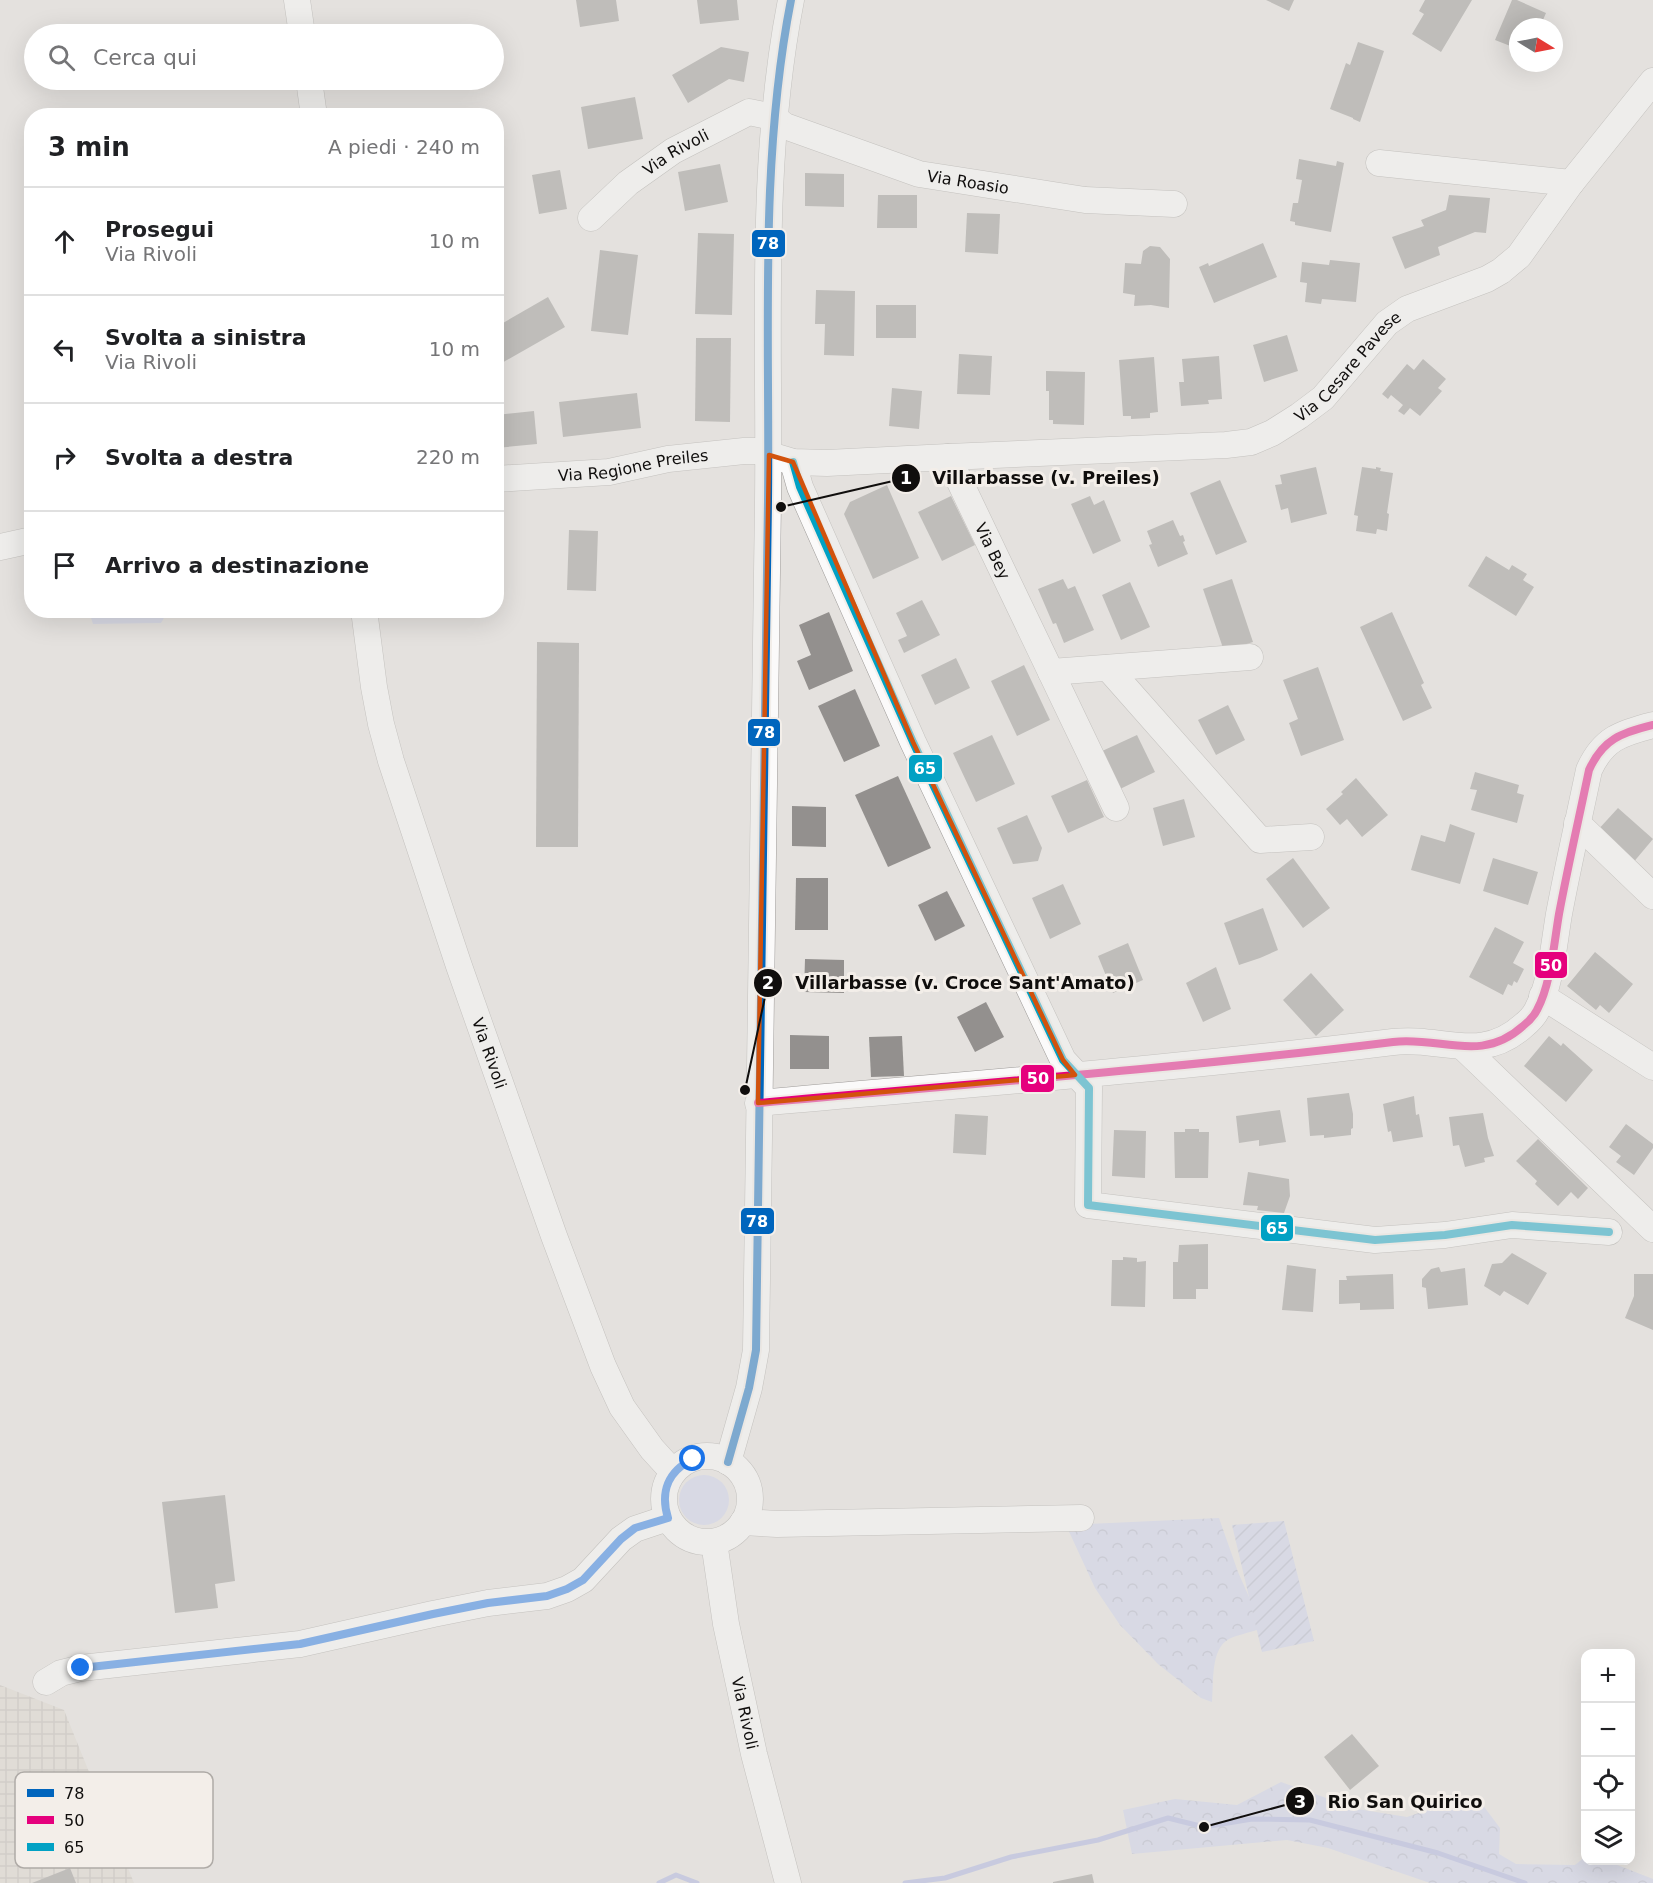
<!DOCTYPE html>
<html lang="it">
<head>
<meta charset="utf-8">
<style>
  :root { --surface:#fff; --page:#f2f2f2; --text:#202124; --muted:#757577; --line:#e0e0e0 }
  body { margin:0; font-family:"DejaVu Sans",sans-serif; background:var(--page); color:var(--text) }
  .controls { position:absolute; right:18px; bottom:18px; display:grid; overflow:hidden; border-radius:12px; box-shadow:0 6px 24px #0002 }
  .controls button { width:54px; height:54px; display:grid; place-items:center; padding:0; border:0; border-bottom:2px solid var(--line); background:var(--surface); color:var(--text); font:30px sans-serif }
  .compass { position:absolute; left:1509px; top:18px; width:54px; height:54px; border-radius:50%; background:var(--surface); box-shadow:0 6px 24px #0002; rotate:100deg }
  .stop { position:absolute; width:18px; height:18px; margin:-14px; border:4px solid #1a73e8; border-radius:50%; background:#fff }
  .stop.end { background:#1a73e8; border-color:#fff; box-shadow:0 2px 6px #0008 }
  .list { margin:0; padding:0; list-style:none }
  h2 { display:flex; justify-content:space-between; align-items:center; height:78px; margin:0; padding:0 24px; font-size:26px }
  h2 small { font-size:20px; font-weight:400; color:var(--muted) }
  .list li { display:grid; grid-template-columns:39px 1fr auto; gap:18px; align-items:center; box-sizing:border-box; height:108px; padding:0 24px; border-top:2px solid var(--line) }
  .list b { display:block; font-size:22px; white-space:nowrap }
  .list p { margin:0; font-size:20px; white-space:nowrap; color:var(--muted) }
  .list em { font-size:20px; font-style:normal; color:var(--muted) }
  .icon { flex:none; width:33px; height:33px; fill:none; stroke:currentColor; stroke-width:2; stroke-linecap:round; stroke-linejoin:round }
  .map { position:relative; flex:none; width:1653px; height:1883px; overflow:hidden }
  .search { position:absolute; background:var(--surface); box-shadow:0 6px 24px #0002; left:24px; top:24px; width:480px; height:66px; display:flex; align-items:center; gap:15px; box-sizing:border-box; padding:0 21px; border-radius:33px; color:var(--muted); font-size:22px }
  .panel { position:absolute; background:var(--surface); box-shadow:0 6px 24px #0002; left:24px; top:108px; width:480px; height:510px; border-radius:24px }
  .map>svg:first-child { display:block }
</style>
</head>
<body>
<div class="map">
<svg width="1653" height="1883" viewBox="0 0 1653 1883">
  <defs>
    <pattern id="industrial-grid" width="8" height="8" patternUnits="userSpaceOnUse" patternTransform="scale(1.5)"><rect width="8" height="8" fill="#dbd4cd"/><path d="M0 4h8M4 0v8" fill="none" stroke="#bbb5af"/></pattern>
    <pattern id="forest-crowns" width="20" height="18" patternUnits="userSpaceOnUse" patternTransform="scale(1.5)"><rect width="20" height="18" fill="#caceeb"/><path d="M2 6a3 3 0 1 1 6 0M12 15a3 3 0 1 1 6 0" fill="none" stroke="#acb0c8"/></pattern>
    <pattern id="garden-furrows" width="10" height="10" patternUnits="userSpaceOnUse" patternTransform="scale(1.5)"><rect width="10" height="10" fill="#caceeb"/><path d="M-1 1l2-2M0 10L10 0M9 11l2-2" fill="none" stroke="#acb0c8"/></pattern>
  </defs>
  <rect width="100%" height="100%" fill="#e4e1de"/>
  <path fill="url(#industrial-grid)" d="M0,1685L64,1710L134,1883H0Z"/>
  <g fill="#caceeb">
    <path d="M89,611V610L168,611L161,623L93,624Z"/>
    <circle cx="704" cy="1500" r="25"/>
  </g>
  <g fill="url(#forest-crowns)">
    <path d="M1219,1518L1238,1572L1260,1622L1257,1630C1248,1633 1237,1635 1229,1639C1210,1649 1214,1683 1212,1702L1201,1698L1158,1664L1120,1625L1095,1588L1066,1525Z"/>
    <path d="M1281,1782L1357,1809L1407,1817L1456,1800L1482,1804L1500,1828L1499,1854L1516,1864L1575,1865L1585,1857L1586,1860L1607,1861L1653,1879V1883H1430L1328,1848L1287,1840L1132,1854L1123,1810L1175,1799L1237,1805Z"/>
  </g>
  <path fill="url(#garden-furrows)" d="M1284,1521L1314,1641L1262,1652L1232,1525Z"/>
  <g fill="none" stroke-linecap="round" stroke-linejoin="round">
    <g stroke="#a6aedf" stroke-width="5">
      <path d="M659,1883L676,1875L697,1883"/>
      <path d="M905,1883L945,1878L1011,1857L1098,1840L1168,1818L1204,1827L1252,1819L1310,1820L1438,1853L1525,1883"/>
    </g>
  </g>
  <g fill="#93908e">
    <path d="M576,0H616L619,21L580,27Z"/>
    <path d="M697,0H737L739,20L700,24Z"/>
    <path d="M1266,0H1294L1289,11Z"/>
    <path d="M1425,0H1472L1441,52L1412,34L1424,14L1419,11Z"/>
    <path d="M1512,0H1517L1546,13L1540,27H1518V49L1495,40Z"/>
    <path d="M1358,42L1384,51L1360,122L1353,119V118L1330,109L1346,63L1350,65Z"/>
    <path d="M721,47L749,52L744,82L729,79L688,103L672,75Z"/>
    <path d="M635,97L643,139L588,149L581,107Z"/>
    <path d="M1299,159L1336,166L1337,161L1344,163L1331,232L1295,225V222L1290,221L1293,203H1298L1302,180L1296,179Z"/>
    <path d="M720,164L728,202L685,211L678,172Z"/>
    <path d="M560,170L567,209L539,214L532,175Z"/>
    <path d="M805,173L844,174V207L805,206Z"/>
    <path d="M878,195H917V228H877Z"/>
    <path d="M1449,195L1490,198L1486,233L1475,232L1438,247L1440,255L1405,269L1392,237L1424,226L1421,220L1446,210Z"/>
    <path d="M967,213L1000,214L998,254L965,252Z"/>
    <path d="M698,233L734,234L732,315L695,314Z"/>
    <path d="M1263,243L1277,277L1214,303L1199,267L1208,263L1209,266Z"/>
    <path d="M1150,246L1160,247L1170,259L1169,308L1151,305L1134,306L1135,295L1123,293L1125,263L1141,264L1143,251Z"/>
    <path d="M600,250L638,255L628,335L591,331Z"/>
    <path d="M1330,260L1360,263L1356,302L1322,299L1321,304L1305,302L1307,283L1300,282L1302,262L1329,265Z"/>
    <path d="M816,290L855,291L854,356L824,355L825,324H815Z"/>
    <path d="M548,297L565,327L500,364L496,359V327Z"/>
    <rect x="876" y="305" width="40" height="33"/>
    <path d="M1287,335L1298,371L1264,382L1253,345Z"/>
    <path d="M696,338H731L730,422L695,421Z"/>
    <path d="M959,354L992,356L990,395L957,394Z"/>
    <path d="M1219,356L1222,399L1208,400L1209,404L1181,406L1179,382H1184L1182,359Z"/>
    <path d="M1154,357L1158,412L1150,413V418L1131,419V416H1123L1119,360Z"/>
    <path d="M1423,359L1446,379L1438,388L1442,391L1420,416L1410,408L1404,415L1398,411L1403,405L1391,395L1388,399L1382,394L1407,364L1414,370Z"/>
    <path d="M1046,371L1085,372L1084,425L1053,424V420H1049V391H1046Z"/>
    <path d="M892,388L922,391L919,429L889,426Z"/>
    <path d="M637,393L641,428L563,437L559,402Z"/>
    <path d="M534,411L537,444L496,448V415Z"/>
    <path d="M1316,467L1327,514L1291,523L1288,508L1281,510L1275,485L1282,484L1280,475Z"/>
    <path d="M1362,467L1376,469V467L1381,468L1380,471L1393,473L1387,513L1389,514L1387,531L1377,529L1376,534L1356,531L1358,516L1354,515Z"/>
    <path d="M1220,480L1247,542L1216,555L1190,493Z"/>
    <path d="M887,485L919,558L873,579L844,514L850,502Z"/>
    <path d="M951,496L975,545L942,561L918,512Z"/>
    <path d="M1090,496L1094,505L1104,500L1121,541L1093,554L1071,504Z"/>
    <path d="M1173,520L1180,536L1183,535L1185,541L1183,542L1188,554L1158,567L1149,545L1152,544L1147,531Z"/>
    <path d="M569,530L598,531L596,591L567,590Z"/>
    <path d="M1486,556L1509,570L1512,565L1527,574L1523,580L1534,587L1516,616L1468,586Z"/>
    <path d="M1063,579L1068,589L1075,586L1094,630L1064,643L1056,623L1053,624L1038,589Z"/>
    <path d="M1232,579L1253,642L1224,651L1203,589Z"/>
    <path d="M1130,582L1150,627L1121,640L1102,595Z"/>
    <path d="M922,600L940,635L904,653L898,640L907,636L896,613Z"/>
    <path d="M829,612L853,671L809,690L797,661L811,655L799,625Z"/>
    <path d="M1392,612L1424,683L1421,685L1432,708L1403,721L1360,627Z"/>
    <path d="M537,642L579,643L578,847H536Z"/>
    <path d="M956,658L970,688L935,705L921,675Z"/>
    <path d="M1024,665L1050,720L1017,736L991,681Z"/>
    <path d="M1318,667L1344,740L1301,756L1289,723L1298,719L1283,680Z"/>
    <path d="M855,689L880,746L844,762L818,706Z"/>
    <path d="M1228,705L1245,740L1216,755L1198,720Z"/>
    <path d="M992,735L1015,784L976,802L953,753Z"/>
    <path d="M1137,735L1155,772L1118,790L1100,752Z"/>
    <path d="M1475,772L1519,785L1517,793L1524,795L1517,823L1471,810L1477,790L1470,789Z"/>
    <path d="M898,776L931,848L888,867L855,795Z"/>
    <path d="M1356,778L1388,815L1362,837L1347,819L1340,825L1326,809L1343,794L1341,792Z"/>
    <path d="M1087,780L1104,817L1068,833L1051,796Z"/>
    <path d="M1184,799L1195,837L1163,846L1153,808Z"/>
    <path d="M792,806L826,807V847L792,846Z"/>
    <path d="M1618,808L1653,839L1632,864L1596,832Z"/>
    <path d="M1027,815L1042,848L1038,861L1013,864L997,828Z"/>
    <path d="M1450,824L1475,833L1460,884L1411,870L1421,835L1445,842Z"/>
    <path d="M1293,858L1330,908L1303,928L1266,879Z"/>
    <path d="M1493,858L1538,872L1528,905L1483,891Z"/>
    <path d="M796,878H828V930H795Z"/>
    <path d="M1063,884L1081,924L1050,939L1032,898Z"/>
    <path d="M947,891L965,926L935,941L918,905Z"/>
    <path d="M1263,908L1278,950L1260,958L1239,965L1224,923Z"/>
    <path d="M1495,927L1524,942L1513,963L1524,969L1517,983L1514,981L1512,986L1508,984L1503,995L1469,977Z"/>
    <path d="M1128,943L1143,980L1113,993L1098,956Z"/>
    <path d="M1595,952L1633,984L1609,1013L1600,1005L1596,1010L1567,986Z"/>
    <path d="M805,959L844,960V993L804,992Z"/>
    <path d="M1216,967L1231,1009L1203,1022L1186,983Z"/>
    <path d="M1311,973L1344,1010L1316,1036L1283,1000Z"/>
    <path d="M986,1002L1004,1037L975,1052L957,1017Z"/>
    <path d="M790,1035L829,1036V1069H790Z"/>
    <path d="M902,1036L904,1076L871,1077L869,1037Z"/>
    <path d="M1549,1036L1561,1046L1563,1043L1593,1070L1566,1102L1524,1066Z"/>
    <path d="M1349,1093L1353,1114V1128L1351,1129V1135L1324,1138V1135L1310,1136L1307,1098Z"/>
    <path d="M1414,1096L1416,1115L1419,1114L1423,1137L1393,1142L1391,1131L1388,1132L1383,1104Z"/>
    <path d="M1280,1110L1286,1142L1259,1146V1140L1239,1143L1236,1116Z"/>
    <path d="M1483,1113L1488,1138L1494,1156L1484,1158L1485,1162L1465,1167L1459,1145L1453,1146L1449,1117Z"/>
    <path d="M955,1114L988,1116L986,1155L953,1153Z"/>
    <path d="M1626,1124L1653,1144V1148L1634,1175L1616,1162L1621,1156L1609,1147Z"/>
    <path d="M1185,1129H1199V1132H1209L1208,1178H1175L1174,1132H1185Z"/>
    <path d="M1114,1130L1146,1131L1145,1178L1112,1176Z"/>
    <path d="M1538,1139L1588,1188L1578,1199L1571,1192L1558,1206L1535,1184L1537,1181L1516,1161Z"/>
    <path d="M1248,1172L1289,1179L1290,1196L1284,1213L1257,1210L1258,1206L1243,1205Z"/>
    <path d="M1208,1244V1289H1196V1299H1173V1262H1178L1179,1245Z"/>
    <path d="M1512,1253L1547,1273L1528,1305L1504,1291L1500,1296L1484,1286L1492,1264L1502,1263Z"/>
    <path d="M1123,1257L1137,1258V1262L1146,1261L1145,1307L1111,1306L1112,1260H1123Z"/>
    <path d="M1287,1265L1316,1269L1313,1312L1282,1310Z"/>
    <path d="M1439,1267L1441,1272L1465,1268L1468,1305L1428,1309L1426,1288L1422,1287V1279L1431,1269Z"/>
    <path d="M1393,1274L1394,1309L1360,1310V1303L1339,1304V1280H1347L1346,1276Z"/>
    <path d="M1634,1274H1653V1330L1625,1318L1634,1296Z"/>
    <path d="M225,1495L235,1581L215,1584L218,1608L175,1613L162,1502Z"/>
    <path d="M1352,1734L1379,1766L1350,1790L1324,1757Z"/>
    <path d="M70,1868L76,1883H32Z"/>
    <path d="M1092,1874L1094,1883H1053V1882Z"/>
  </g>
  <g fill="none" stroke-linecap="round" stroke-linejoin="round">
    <g stroke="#9e9b99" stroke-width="27">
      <g id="minor">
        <path d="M297,0L302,34"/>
        <path d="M309,80L314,116"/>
        <path d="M1379,163L1571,183"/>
        <path id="s1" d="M591,218L628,183L673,151L749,112L773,117L785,126L919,174L1085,200L1174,204"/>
        <path id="s2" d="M948,457L1226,445L1251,442L1272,433L1299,416L1323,398L1387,323L1407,309L1487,279L1501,271L1519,256L1571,183L1653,81"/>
        <path d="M793,462L800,487L913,742L1063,1060L1089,1088L1088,1205L1375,1240L1445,1235L1512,1225L1609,1232"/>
        <path id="s3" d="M496,479L609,472L668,459L744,451H757L793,462L827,463L948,457L1116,808"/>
        <path d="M0,547L32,540"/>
        <path id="s4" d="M364,610L374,687L381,724L391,761L459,966L554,1236L603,1366L622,1407L652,1449L673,1472"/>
        <path d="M1108,668L1260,840L1311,837"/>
        <path d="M1051,672L1250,657"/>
        <path d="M1577,823L1653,896"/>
        <path d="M1542,996L1653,1067"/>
        <path d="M1464,1048L1653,1229"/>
        <path d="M758,1103C970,1084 1182,1068 1393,1042C1441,1036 1481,1064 1523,1026C1528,1022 1534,1016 1537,1010C1551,984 1554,943 1559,914C1568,866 1579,818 1589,770C1603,739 1621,733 1653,725"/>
        <circle cx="707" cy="1499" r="43"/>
        <path d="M728,1462L749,1388L756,1350C759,1067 763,784 768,501C770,335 759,163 791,0"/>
        <path d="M743,1522L777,1524L1081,1518"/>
        <path id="s5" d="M714,1542L726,1624L754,1754L788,1883"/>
        <path d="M46,1682L61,1673L81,1668L300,1644L433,1614L488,1603L547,1596L567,1589L583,1580L621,1539L635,1529L668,1518"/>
      </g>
    </g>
    <use href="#minor" stroke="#fbfafa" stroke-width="26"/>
    <g stroke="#f3eee9" stroke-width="12">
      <path id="bus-1" d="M728,1462L749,1388L756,1350C759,1067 763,784 768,501C770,335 759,163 791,0"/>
    </g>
    <g stroke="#f3eee9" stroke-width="12">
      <path id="bus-2" d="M758,1103C970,1084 1182,1068 1393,1042C1441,1036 1481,1064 1523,1026C1528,1022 1534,1016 1537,1010C1551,984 1554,943 1559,914C1568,866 1579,818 1589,770C1603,739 1621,733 1653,725"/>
    </g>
    <g stroke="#f3eee9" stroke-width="12">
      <path id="bus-3" d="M793,462L800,487L913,742L1063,1060L1089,1088L1088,1205L1375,1240L1445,1235L1512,1225L1609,1232"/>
    </g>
    <use href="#bus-1" stroke="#0065bd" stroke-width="8"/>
    <use href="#bus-2" stroke="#e5007d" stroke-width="8"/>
    <use href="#bus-3" stroke="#01a1c4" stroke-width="8"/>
  </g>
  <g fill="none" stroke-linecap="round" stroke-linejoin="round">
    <path stroke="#1a73e8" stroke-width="8" d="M81,1668L300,1644L433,1614L488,1603L547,1596L567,1589L583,1580L621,1539L635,1528L668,1518C660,1492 668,1471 693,1459"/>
  </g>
  <path d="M0 0H1653V1883H0ZM769,455L793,462L913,742L1063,1060L1075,1075L758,1103Z" fill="#e4e1de" fill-opacity=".55" fill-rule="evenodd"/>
  <path fill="none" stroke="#d2520c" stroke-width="4.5" stroke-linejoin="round" d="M769,455L793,462L913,742L1063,1060L1075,1075L758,1103Z"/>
  <g text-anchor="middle" stroke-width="6" stroke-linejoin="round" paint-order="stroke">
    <g font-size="16" fill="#100e0d" stroke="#f3eee9">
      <text dy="6" stroke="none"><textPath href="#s1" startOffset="108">Via Rivoli</textPath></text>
      <text dy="6" stroke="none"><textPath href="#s1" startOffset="423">Via Roasio</textPath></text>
      <text dy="6" stroke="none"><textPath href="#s2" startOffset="428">Via Cesare Pavese</textPath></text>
      <text dy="6" stroke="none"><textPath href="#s3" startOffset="138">Via Regione Preiles</textPath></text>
      <text dy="6" stroke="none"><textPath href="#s3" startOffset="560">Via Bey</textPath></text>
      <text dy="6" stroke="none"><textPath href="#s4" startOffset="462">Via Rivoli</textPath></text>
      <text dy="6" stroke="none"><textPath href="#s5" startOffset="174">Via Rivoli</textPath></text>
    </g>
  </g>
  <rect x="15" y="1772" width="198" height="96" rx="9" fill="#f3eee9" stroke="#afaba7" stroke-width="1.5"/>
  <rect x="27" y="1789" width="27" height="8" fill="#0065bd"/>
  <rect x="27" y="1816" width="27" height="8" fill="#e5007d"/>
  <rect x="27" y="1843" width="27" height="8" fill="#01a1c4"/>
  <g font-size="16" fill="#100e0d">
    <text x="64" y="1799">78</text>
    <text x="64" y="1826">50</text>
    <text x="64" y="1853">65</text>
  </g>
  <path fill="none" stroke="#100e0d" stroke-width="2" d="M781 507L906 478M745 1090L768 983M1204 1827L1300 1801"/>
  <g fill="#100e0d" stroke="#f3eee9" stroke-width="2">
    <circle cx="781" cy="507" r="6"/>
    <circle cx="745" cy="1090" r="6"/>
    <circle cx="1204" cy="1827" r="6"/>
    <circle cx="906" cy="478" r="15"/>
    <circle cx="768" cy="983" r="15"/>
    <circle cx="1300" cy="1801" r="15"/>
  </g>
  <g font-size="18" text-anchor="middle" font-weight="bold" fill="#fff">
    <text x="906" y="484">1</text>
    <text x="768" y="989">2</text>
    <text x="1300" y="1808">3</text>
  </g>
  <g font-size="18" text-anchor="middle" font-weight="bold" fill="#100e0d" stroke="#f3eee9" stroke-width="6" stroke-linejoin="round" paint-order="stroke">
    <text x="1046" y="484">Villarbasse (v. Preiles)</text>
    <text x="965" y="989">Villarbasse (v. Croce Sant'Amato)</text>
    <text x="1405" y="1808">Rio San Quirico</text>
  </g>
  <g stroke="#f3eee9" stroke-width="2">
    <rect x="751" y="229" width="35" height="29" rx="6" fill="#0065bd"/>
    <rect x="747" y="718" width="34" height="29" rx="6" fill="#0065bd"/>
    <rect x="908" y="754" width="35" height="29" rx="6" fill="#01a1c4"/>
    <rect x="1534" y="951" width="34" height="28" rx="6" fill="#e5007d"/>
    <rect x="1020" y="1064" width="35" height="29" rx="6" fill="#e5007d"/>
    <rect x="740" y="1207" width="35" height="28" rx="6" fill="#0065bd"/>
    <rect x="1260" y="1214" width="34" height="28" rx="6" fill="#01a1c4"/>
  </g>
  <g font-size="16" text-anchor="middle" font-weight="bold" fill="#fff">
    <text x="768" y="249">78</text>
    <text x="764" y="738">78</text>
    <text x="925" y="774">65</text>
    <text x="1551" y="971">50</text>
    <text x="1038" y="1084">50</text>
    <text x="757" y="1227">78</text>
    <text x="1277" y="1234">65</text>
  </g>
</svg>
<div class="controls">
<button>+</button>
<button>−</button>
<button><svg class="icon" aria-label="locate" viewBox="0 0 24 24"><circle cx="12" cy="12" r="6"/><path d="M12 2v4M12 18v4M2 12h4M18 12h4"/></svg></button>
<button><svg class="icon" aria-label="layers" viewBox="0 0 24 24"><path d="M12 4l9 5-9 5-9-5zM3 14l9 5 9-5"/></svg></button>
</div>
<svg class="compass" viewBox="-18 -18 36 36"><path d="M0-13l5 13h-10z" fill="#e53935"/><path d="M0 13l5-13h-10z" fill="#757577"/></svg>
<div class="stop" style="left:693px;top:1459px"></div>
<div class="stop end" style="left:81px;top:1668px"></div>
<div class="search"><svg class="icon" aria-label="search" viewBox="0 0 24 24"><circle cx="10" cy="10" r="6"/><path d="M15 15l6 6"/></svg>Cerca qui</div>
<section class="panel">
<h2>3 min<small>A piedi · 240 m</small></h2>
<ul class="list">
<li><svg class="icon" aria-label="ahead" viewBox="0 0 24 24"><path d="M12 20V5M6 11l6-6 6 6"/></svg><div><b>Prosegui</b><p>Via Rivoli</p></div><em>10 m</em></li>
<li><svg class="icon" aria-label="left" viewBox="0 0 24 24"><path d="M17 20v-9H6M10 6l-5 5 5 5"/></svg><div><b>Svolta a sinistra</b><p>Via Rivoli</p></div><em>10 m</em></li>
<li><svg class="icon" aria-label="right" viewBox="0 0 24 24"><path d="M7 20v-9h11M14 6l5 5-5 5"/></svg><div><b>Svolta a destra</b></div><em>220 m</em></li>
<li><svg class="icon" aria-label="arrive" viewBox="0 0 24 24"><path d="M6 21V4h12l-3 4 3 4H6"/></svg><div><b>Arrivo a destinazione</b></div></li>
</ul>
</section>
</div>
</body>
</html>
